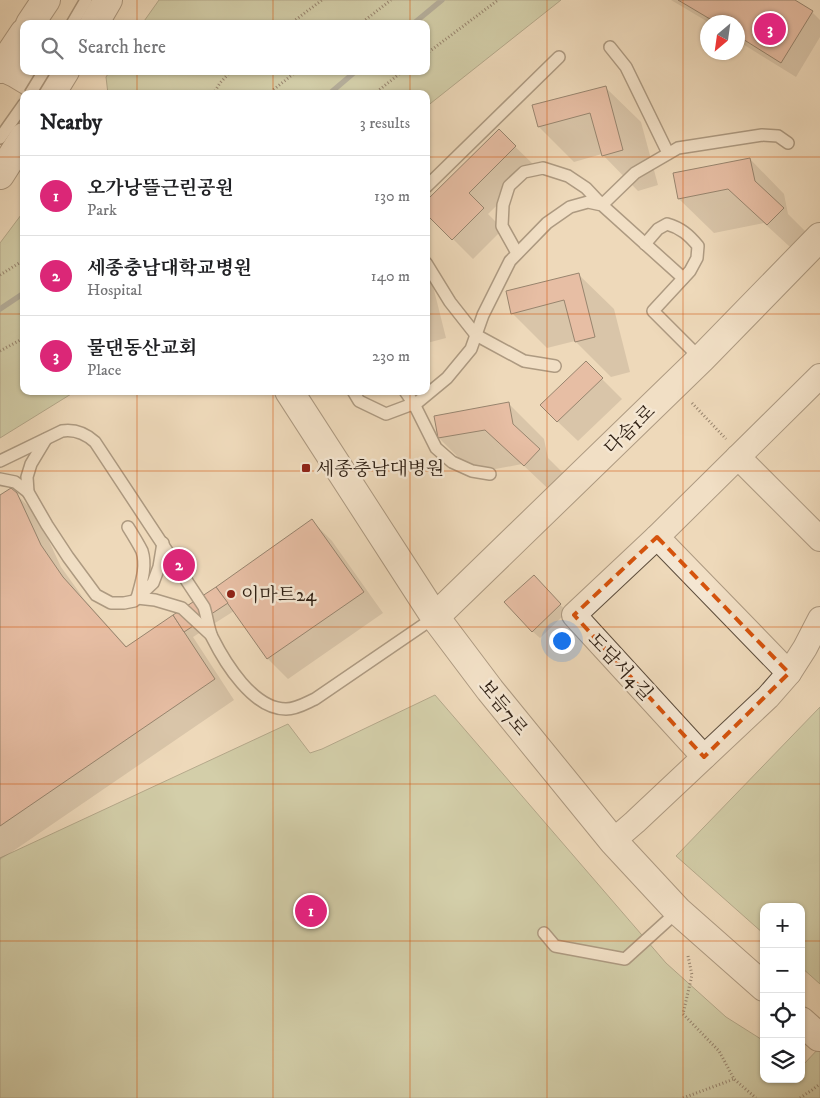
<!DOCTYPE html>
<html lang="en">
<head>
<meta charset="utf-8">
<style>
  :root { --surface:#fff; --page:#f6f6f6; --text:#202124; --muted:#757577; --line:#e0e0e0; --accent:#db2777 }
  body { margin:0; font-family:"IM FELL DW Pica","Noto Serif KR",serif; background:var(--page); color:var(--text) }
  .controls { position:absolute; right:15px; bottom:15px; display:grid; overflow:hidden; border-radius:10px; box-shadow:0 1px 4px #0004 }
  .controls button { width:45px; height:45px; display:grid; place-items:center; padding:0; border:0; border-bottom:1px solid var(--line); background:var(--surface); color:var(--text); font:25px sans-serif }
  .compass { position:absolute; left:700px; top:15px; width:45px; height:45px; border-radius:50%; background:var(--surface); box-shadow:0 1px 4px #0004; rotate:209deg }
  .you { position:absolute; left:561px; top:640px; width:18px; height:18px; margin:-12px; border:4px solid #fff; border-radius:50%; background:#1a73e8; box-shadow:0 0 0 8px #1a73e833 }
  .badge { display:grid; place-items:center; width:32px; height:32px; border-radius:50%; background:var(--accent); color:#fff; font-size:16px; font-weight:700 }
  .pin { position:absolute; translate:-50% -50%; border:2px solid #fff; box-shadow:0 1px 5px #0006 }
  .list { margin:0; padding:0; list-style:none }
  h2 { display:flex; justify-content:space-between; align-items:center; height:65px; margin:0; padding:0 20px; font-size:21px }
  h2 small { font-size:16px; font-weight:400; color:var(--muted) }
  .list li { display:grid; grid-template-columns:32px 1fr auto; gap:15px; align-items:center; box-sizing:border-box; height:80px; padding:0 20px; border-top:1px solid var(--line) }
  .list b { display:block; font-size:19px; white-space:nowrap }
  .list p { margin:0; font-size:16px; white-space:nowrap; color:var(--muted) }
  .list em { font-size:16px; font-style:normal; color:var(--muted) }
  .icon { flex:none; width:28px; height:28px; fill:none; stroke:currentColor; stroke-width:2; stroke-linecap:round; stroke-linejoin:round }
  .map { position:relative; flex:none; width:820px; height:1098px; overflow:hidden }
  .search { position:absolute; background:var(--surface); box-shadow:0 1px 4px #0004; left:20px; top:20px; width:410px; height:55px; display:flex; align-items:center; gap:12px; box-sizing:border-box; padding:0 18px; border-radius:10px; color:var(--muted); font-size:19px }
  .panel { position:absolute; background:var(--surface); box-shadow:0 1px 4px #0004; left:20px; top:90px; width:410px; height:305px; border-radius:10px }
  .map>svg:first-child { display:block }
</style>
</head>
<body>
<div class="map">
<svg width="820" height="1098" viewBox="0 0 820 1098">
  <rect width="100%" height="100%" fill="#eed9ba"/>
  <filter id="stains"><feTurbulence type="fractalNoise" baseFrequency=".004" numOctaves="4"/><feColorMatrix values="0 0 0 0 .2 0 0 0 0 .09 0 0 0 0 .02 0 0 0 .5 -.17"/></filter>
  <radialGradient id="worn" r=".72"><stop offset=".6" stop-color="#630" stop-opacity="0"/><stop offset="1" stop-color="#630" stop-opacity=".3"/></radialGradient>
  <g fill="#b2c095" stroke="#707054">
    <path d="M159,0H561L426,107V94H108L106,77L110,71H426V24H142Z"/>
    <path d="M24,211V391H76L0,438V243Z"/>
    <path d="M435,695L666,963L726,1017L764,1041V1079H801V1065H803L820,1047V1098H0V858L288,724L310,753L322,749Z"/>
    <path d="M820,707V984L801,967V907H764V934L676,856Z"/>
  </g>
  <g fill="#0003">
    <path d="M671,0H793L812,12L820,20V37L796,77L738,41V22H708Z"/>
    <path d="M605,87L641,122L658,185L638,191L602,154L574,162L539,127Z"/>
    <path d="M499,131L536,167L488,214L503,229L473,259L426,212Z"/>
    <path d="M750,159L784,194L788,214L817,243L802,258L764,223L714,233L679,199Z"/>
    <path d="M426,271L430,274L446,338L427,343L426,341Z"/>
    <path d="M578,274L614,309L630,372L611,377L575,341L547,348L512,313Z"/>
    <path d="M586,363L622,399L578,441L557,421Z"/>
    <path d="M509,404L544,439L548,458L575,485L560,500L522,464L474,473L439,438Z"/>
    <path d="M16,494L37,515L61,567L84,599L127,647L217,588L312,521L332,541L383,613L288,679L268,659L234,611L193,637L234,700L0,860V496Z"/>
    <path d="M541,584L567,612L540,638L532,631Z"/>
  </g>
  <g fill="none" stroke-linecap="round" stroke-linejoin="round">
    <g stroke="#707b77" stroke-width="5.5">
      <path d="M413,24L442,0"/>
      <path d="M329,94L356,71"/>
      <path d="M0,309L24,293"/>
    </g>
  </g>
  <g fill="#de9d89" stroke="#2e1f13">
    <path d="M678,0H795L813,11L781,63L738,36V22H715Z"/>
    <path d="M606,86L623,150L602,156L590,113L538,127L532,105Z"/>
    <path d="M499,129L516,146L469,193L484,208L452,240L426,214V201Z"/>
    <path d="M750,158L755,181L784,208L767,225L728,189L678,199L673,173Z"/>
    <path d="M579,273L595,337L575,342L564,300L511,314L506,291Z"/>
    <path d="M586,361L603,378L557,422L540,405Z"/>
    <path d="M509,402L513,424L540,449L524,466L485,430L438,438L434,416Z"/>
    <path d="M11,488L17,493L41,545L63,577L126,647L173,615L215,679L0,826V495Z"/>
    <path d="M312,519L364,592L267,659L216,587Z"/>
    <path d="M534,575L561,604L532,632L504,602Z"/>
    <path d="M216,587L228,603L184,632L173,615Z"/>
  </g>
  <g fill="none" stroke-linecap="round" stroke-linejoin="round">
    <g stroke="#5e4e3d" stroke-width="14">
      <g id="service">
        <path d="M72,24L86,0"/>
        <path d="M610,47L626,67L668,153"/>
        <path d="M0,138L24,104"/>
        <path d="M426,187L559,57"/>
        <path d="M645,244L658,229L667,224C681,228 689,235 698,246L697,258L690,271L653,311L701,359"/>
        <path d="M517,253L502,226L503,205L509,186L524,172L543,168L568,176L586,188L602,205L635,173L678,148L762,135L778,136L788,143"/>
        <path d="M426,263L450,302L476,335L524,361L555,366"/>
        <path d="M353,391L359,401L386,414L418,402L447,378L471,349L483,315L510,261L547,223L570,207L588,202L602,205L683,278"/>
        <path d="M405,391L414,404L436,448L452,462L472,471L490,474"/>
        <path d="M46,439L31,464L27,477L28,492L47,525L68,557L96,595L111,603H124L134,601L137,598L153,583L159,567L163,543"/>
        <path d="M0,461L62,431C75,429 85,433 95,442L204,607C207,616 208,628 212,637C225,663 253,709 286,709C297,709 306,703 315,699L435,617"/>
        <path d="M0,479L15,482L28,492"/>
        <path d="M128,527C133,535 138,543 142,551C147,567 141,583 137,598L155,600L182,608L211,635"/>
        <path d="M544,933L555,946L625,959L678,911"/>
      </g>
    </g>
    <g stroke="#5e4e3d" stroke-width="26">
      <g id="minor">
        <path d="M738,457L820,539"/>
        <path d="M657,537L789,673"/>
        <path d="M704,757L574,615L657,537L820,376"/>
        <path d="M613,841L635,822L768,697L789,673L805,648L820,619"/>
      </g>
    </g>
    <g stroke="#5e4e3d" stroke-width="30">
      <g id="tertiary">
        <path d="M30,24L46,0"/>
        <path d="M94,24L108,0"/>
        <path d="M0,66L15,73L50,94"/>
        <path d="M0,69L24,33"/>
        <path d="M51,94L65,71"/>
        <path d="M0,175L24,137"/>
        <path d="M289,391L435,617L490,690L613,841L678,911L764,987"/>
        <path d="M435,617L701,359L820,237"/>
        <path d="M801,1021L819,1037"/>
      </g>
    </g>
    <g stroke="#2e1f13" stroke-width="3" stroke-dasharray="1 2.5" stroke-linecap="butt">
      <path d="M290,24L322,0"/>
      <path d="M360,24L391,0"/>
      <path d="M426,54L498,0"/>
      <path d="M213,94L220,83L231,71"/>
      <path d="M268,94L297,71"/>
      <path d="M374,94L403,71"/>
      <path d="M0,275L24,260"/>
      <path d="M0,351L24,338"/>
      <path d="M692,403L726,439"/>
      <path d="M688,956L692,975L683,1014L719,1051L734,1079L756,1098"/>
      <path d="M683,1098L734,1079"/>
      <path d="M800,1098L812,1090L820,1084"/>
    </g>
    <use href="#service" stroke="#f4e6d2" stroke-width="11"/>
    <use href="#minor" stroke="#f4e6d2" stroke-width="24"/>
    <use href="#tertiary" stroke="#f4e6d2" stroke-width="28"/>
    <g stroke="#5e4e3d" stroke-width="14" stroke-linecap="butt">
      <path id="service-bridge" d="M30,94L44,71"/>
    </g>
    <use href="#service-bridge" stroke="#f4e6d2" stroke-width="11"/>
  </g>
  <path d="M0 0H820V1098H0ZM657,537L789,673L704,757L574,615Z" fill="#eed9ba" fill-opacity=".55" fill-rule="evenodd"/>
  <path fill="none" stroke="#d5530d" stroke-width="4" stroke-dasharray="10 6" stroke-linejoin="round" d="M657,537L789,673L704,757L574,615Z"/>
  <path fill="none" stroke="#d5530d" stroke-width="1" stroke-opacity="0.55" d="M137,0V24M273,0V24M410,0V24M547,0V1098M683,0V1098M137,71V94M273,71V94M410,71V94M0,157H24M426,157H820M0,314H24M426,314H820M137,391V1098M273,391V1098M410,391V1098M0,471H820M0,627H820M0,784H820M0,941H764M801,941H820"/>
  <g fill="#8f2418" stroke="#f4e6d2" stroke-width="2">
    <rect x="301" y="463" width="10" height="10" rx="2.5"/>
    <circle cx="231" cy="594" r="5"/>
  </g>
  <g text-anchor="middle" stroke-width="5" stroke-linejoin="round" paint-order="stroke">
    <g font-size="19" fill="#2e1f13" stroke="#f4e6d2">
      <text transform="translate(629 429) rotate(-44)" y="7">다솜1로</text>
      <text transform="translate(621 666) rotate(47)" y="7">도담서4길</text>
      <text transform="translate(504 707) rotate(51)" y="7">보듬7로</text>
    </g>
    <g font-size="19" fill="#2e1f13" stroke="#f4e6d2" text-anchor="start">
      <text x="316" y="475">세종충남대병원</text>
      <text x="241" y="601">이마트24</text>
    </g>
  </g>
  <rect width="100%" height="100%" filter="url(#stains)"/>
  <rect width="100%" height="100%" fill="url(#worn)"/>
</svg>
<div class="controls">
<button>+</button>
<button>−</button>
<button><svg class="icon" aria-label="locate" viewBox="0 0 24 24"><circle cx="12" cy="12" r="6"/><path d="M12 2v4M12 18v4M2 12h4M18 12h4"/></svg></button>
<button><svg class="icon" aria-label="layers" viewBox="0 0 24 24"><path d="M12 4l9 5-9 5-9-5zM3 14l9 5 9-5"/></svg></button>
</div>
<svg class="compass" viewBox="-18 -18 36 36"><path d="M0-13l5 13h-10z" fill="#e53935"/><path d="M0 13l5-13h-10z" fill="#757577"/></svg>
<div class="you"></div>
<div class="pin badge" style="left:311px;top:911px">1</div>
<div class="pin badge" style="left:179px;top:565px">2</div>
<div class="pin badge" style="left:770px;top:29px">3</div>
<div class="search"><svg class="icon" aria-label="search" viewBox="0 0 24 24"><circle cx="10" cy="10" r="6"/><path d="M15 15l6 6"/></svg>Search here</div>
<section class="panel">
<h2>Nearby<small>3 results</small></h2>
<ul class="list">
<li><span class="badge">1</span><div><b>오가낭뜰근린공원</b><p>Park</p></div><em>130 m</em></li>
<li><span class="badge">2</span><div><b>세종충남대학교병원</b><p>Hospital</p></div><em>140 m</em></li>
<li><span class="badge">3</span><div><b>물댄동산교회</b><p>Place</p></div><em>230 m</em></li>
</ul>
</section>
</div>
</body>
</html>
